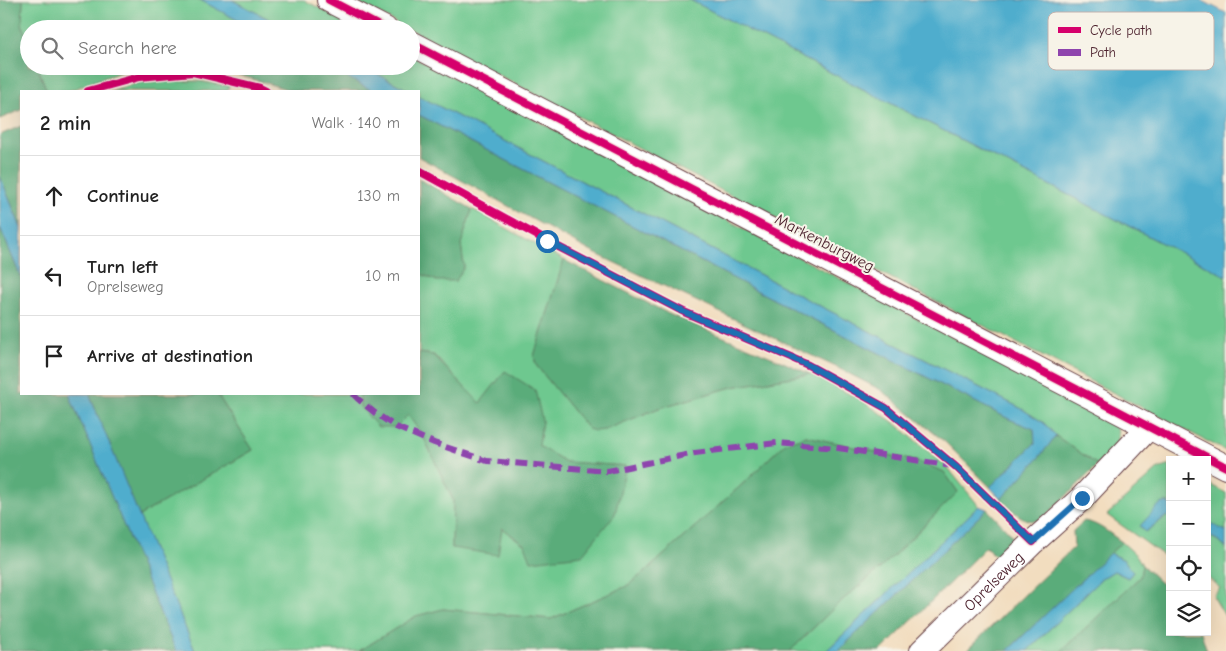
<!DOCTYPE html>
<html lang="en">
<head>
<meta charset="utf-8">
<style>
  :root { --surface:#fff; --page:#f2f2f2; --text:#222; --muted:#767676; --line:#e0e0e0 }
  body { margin:0; font-family:"Comic Neue",sans-serif; background:var(--page); color:var(--text) }
  .controls { position:absolute; right:15px; bottom:15px; display:grid; overflow:hidden; border-radius:0px; box-shadow:0 5px 20px #0002 }
  .controls button { width:45px; height:45px; display:grid; place-items:center; padding:0; border:0; border-bottom:1px solid var(--line); background:var(--surface); color:var(--text); font:25px sans-serif }
  .stop { position:absolute; width:15px; height:15px; margin:-11px; border:4px solid #1f6fb2; border-radius:50%; background:#fff }
  .stop.end { background:#1f6fb2; border-color:#fff; box-shadow:0 1px 5px #0008 }
  .list { margin:0; padding:0; list-style:none }
  h2 { display:flex; justify-content:space-between; align-items:center; height:65px; margin:0; padding:0 20px; font-size:21px }
  h2 small { font-size:16px; font-weight:400; color:var(--muted) }
  .list li { display:grid; grid-template-columns:32px 1fr auto; gap:15px; align-items:center; box-sizing:border-box; height:80px; padding:0 20px; border-top:1px solid var(--line) }
  .list b { display:block; font-size:19px; white-space:nowrap }
  .list p { margin:0; font-size:16px; white-space:nowrap; color:var(--muted) }
  .list em { font-size:16px; font-style:normal; color:var(--muted) }
  .icon { flex:none; width:28px; height:28px; fill:none; stroke:currentColor; stroke-width:2; stroke-linecap:round; stroke-linejoin:round }
  .map { position:relative; flex:none; width:1226px; height:651px; overflow:hidden }
  .search { position:absolute; background:var(--surface); box-shadow:0 5px 20px #0002; left:20px; top:20px; width:400px; height:55px; display:flex; align-items:center; gap:12px; box-sizing:border-box; padding:0 18px; border-radius:28px; color:var(--muted); font-size:19px }
  .panel { position:absolute; background:var(--surface); box-shadow:0 5px 20px #0002; left:20px; top:90px; width:400px; height:305px; border-radius:0px }
  .map>svg:first-child { display:block }
</style>
</head>
<body>
<div class="map">
<svg width="1226" height="651" viewBox="0 0 1226 651">
  <rect width="100%" height="100%" fill="#f7f3e8"/>
  <filter id="ink" filterUnits="userSpaceOnUse"><feTurbulence type="fractalNoise" baseFrequency=".02" numOctaves="2"/><feDisplacementMap in="SourceGraphic" scale="10" xChannelSelector="R" yChannelSelector="G"/><feConvolveMatrix kernelMatrix="1 2 1 2 8 2 1 2 1" color-interpolation-filters="sRGB"/></filter>
  <filter id="wash" filterUnits="userSpaceOnUse"><feTurbulence type="fractalNoise" baseFrequency=".0096" numOctaves="4" result="noise"/><feDisplacementMap in="SourceGraphic" scale="20" xChannelSelector="R" yChannelSelector="G"/><feGaussianBlur stdDeviation="1.12" result="paint"/><feColorMatrix in="noise" values="0 0 0 0 0 0 0 0 0 0 0 0 0 0 0 0 0 1.4 0 .05"/><feComposite in="paint" operator="in"/></filter>
  <g filter="url(#wash)">
    <rect width="100%" height="100%" fill="#f2ddbf"/>
    <g fill="#6ec88f" stroke="#5c745d">
      <path d="M23,0H200L251,27L250,29H29V47L22,23Z"/>
      <path d="M232,0H304L360,29H288Z"/>
      <path d="M352,0H690L1226,276V451L411,30V29H408Z"/>
      <path d="M411,55L1115,422C1124,444 1113,451 1098,465L1056,436L1044,423L1022,409L818,305L419,96V91H410L362,66H411Z"/>
      <path d="M37,66H166L126,70L68,91H47Z"/>
      <path d="M198,81L229,86L227,91H108L142,82Z"/>
      <path d="M472,209L564,260L534,356L536,365L588,429L605,430L659,408L732,387L810,374L861,400L896,424L948,468L979,506L826,651H790L839,603L883,566L958,492L944,472L919,462L806,436L785,443L747,480L646,571L627,586L551,619L443,609L416,616L359,651H195L139,516L253,450L217,394H360V407L408,415L423,436L453,500L452,548L501,528L525,545L626,466L566,462L539,446L542,420L505,371L480,404L434,355L419,353V273L437,281L464,267L461,244Z"/>
      <path d="M1170,465V504L1166,502L1145,532L1167,516H1170V560L1107,515L1158,469Z"/>
      <path d="M1207,483L1226,493V531L1207,522Z"/>
      <path d="M1207,535L1217,540L1226,548V618L1213,596L1220,588L1207,577Z"/>
      <path d="M1122,542L1137,556L1142,565L1140,577L1061,651H1027L1101,579L1114,571L1128,578L1133,572L1124,560L1110,553Z"/>
    </g>
    <g fill="#5aac7a" stroke="#526652">
      <path d="M0,0H23L22,23L29,47V66H37L47,91H21V110L0,119Z"/>
      <path d="M225,66H326L373,91H293L222,70Z"/>
      <path d="M419,115L777,301L1009,419L1034,429L1035,443L990,487L945,442L881,390L838,368L590,251L419,157Z"/>
      <path d="M21,126V228L0,176V135Z"/>
      <path d="M419,179L472,209L461,244L464,267L456,281H437L419,273Z"/>
      <path d="M0,227L21,278V394H69L176,651H0Z"/>
      <path d="M564,260L671,315L774,358L810,374L732,387L659,408L605,430L595,431L588,429L536,365L534,356Z"/>
      <path d="M419,353L433,355L480,403L505,371L535,390L542,420L539,446L566,462L626,466L615,514L582,555L531,561L525,545L502,528L498,555L452,548L453,500L423,436L408,415L396,427H378L360,407V394H419Z"/>
      <path d="M89,394H217L253,450L139,516Z"/>
      <path d="M806,436L919,462L944,472L958,492L883,566L839,603L790,651H359L416,616L443,609L551,619L627,586L646,571L747,480L785,443Z"/>
      <path d="M1056,436L1098,465L1047,515C1044,517 1040,520 1036,521C1023,523 1009,507 1001,499L1036,461Z"/>
      <path d="M987,509L1009,532L1014,539L1013,551L1002,563L986,547L881,651H838Z"/>
      <path d="M1084,521C1099,523 1110,534 1122,542L1007,651H966L1074,547L1073,531Z"/>
      <path d="M1142,565L1161,583L1170,588V632H1201L1207,651H1061L1140,577Z"/>
    </g>
    <g fill="#4fadcd" stroke="#4c667c">
      <path d="M200,0H232L288,29H254Z"/>
      <path d="M690,0H1201L1226,13V276Z"/>
      <path d="M326,66H362L410,91H373Z"/>
      <path d="M419,96L818,305L1022,409L1044,423L1056,436L1036,461L1001,499L990,487L1035,443L1034,429L1009,419L777,301L419,115Z"/>
      <path d="M0,176L21,228V278L0,227Z"/>
      <path d="M69,394H89L195,651H176Z"/>
      <path d="M1166,502L1170,504V516H1167L1145,532L1140,526L1160,504Z"/>
      <path d="M979,506L987,509L838,651H826Z"/>
      <path d="M1207,522L1226,531V548L1217,540L1207,535Z"/>
      <path d="M1110,553L1124,560L1133,572L1128,578L1114,571L1101,579L1027,651H1007Z"/>
    </g>
  </g>
  <g filter="url(#ink)">
    <g fill="none" stroke-linecap="round" stroke-linejoin="round">
      <g stroke="#633c41" stroke-width="26">
        <g id="street">
          <path d="M329,0L385,29"/>
          <path d="M411,43L1226,467"/>
          <path id="s1" d="M922,651L1033,542L1082,498L1149,427"/>
        </g>
      </g>
      <use href="#street" stroke="#fff" stroke-width="24"/>
      <path stroke="#8e44ad" stroke-width="6" stroke-dasharray="12 6" stroke-linecap="butt" d="M353,394L358,399L375,413L396,427L434,443L487,461L608,471L695,453L777,443L838,448L953,466"/>
      <g stroke="#f7f3e8" stroke-width="11">
        <g id="cycleway">
          <path d="M329,0L385,29"/>
          <path d="M411,43L1226,467"/>
          <path d="M88,91L139,77L193,72L260,88L266,91"/>
          <path d="M419,171L547,241L684,312L808,365L886,408L956,467L1033,542"/>
        </g>
      </g>
      <use href="#cycleway" stroke="#d6006c" stroke-width="8"/>
    </g>
  </g>
  <g fill="none" stroke-linecap="round" stroke-linejoin="round" filter="url(#ink)">
    <path stroke="#1f6fb2" stroke-width="6" d="M547,241L684,312L808,365L886,408L956,467L1033,542L1082,498"/>
  </g>
  <g text-anchor="middle" stroke-width="4" stroke-linejoin="round" paint-order="stroke">
    <g font-size="16" fill="#4a1f2b" stroke="#f7f3e8">
      <text transform="translate(825 242) rotate(27)" y="6">Markenburgweg</text>
      <text dy="6" stroke="none"><textPath href="#s1" startOffset="100">Oprelseweg</textPath></text>
    </g>
  </g>
  <rect x="1048" y="12" width="166" height="58" rx="8" fill="#f7f3e8" stroke="#c3b3af" stroke-width="1"/>
  <rect x="1058" y="27" width="23" height="6" fill="#d6006c"/>
  <rect x="1058" y="49" width="23" height="7" fill="#8e44ad"/>
  <g font-size="14" fill="#4a1f2b">
    <text x="1090" y="35">Cycle path</text>
    <text x="1090" y="57">Path</text>
  </g>
</svg>
<div class="controls">
<button>+</button>
<button>−</button>
<button><svg class="icon" aria-label="locate" viewBox="0 0 24 24"><circle cx="12" cy="12" r="6"/><path d="M12 2v4M12 18v4M2 12h4M18 12h4"/></svg></button>
<button><svg class="icon" aria-label="layers" viewBox="0 0 24 24"><path d="M12 4l9 5-9 5-9-5zM3 14l9 5 9-5"/></svg></button>
</div>
<div class="stop" style="left:547px;top:241px"></div>
<div class="stop end" style="left:1082px;top:498px"></div>
<div class="search"><svg class="icon" aria-label="search" viewBox="0 0 24 24"><circle cx="10" cy="10" r="6"/><path d="M15 15l6 6"/></svg>Search here</div>
<section class="panel">
<h2>2 min<small>Walk · 140 m</small></h2>
<ul class="list">
<li><svg class="icon" aria-label="ahead" viewBox="0 0 24 24"><path d="M12 20V5M6 11l6-6 6 6"/></svg><div><b>Continue</b></div><em>130 m</em></li>
<li><svg class="icon" aria-label="left" viewBox="0 0 24 24"><path d="M17 20v-9H6M10 6l-5 5 5 5"/></svg><div><b>Turn left</b><p>Oprelseweg</p></div><em>10 m</em></li>
<li><svg class="icon" aria-label="arrive" viewBox="0 0 24 24"><path d="M6 21V4h12l-3 4 3 4H6"/></svg><div><b>Arrive at destination</b></div></li>
</ul>
</section>
</div>
</body>
</html>
